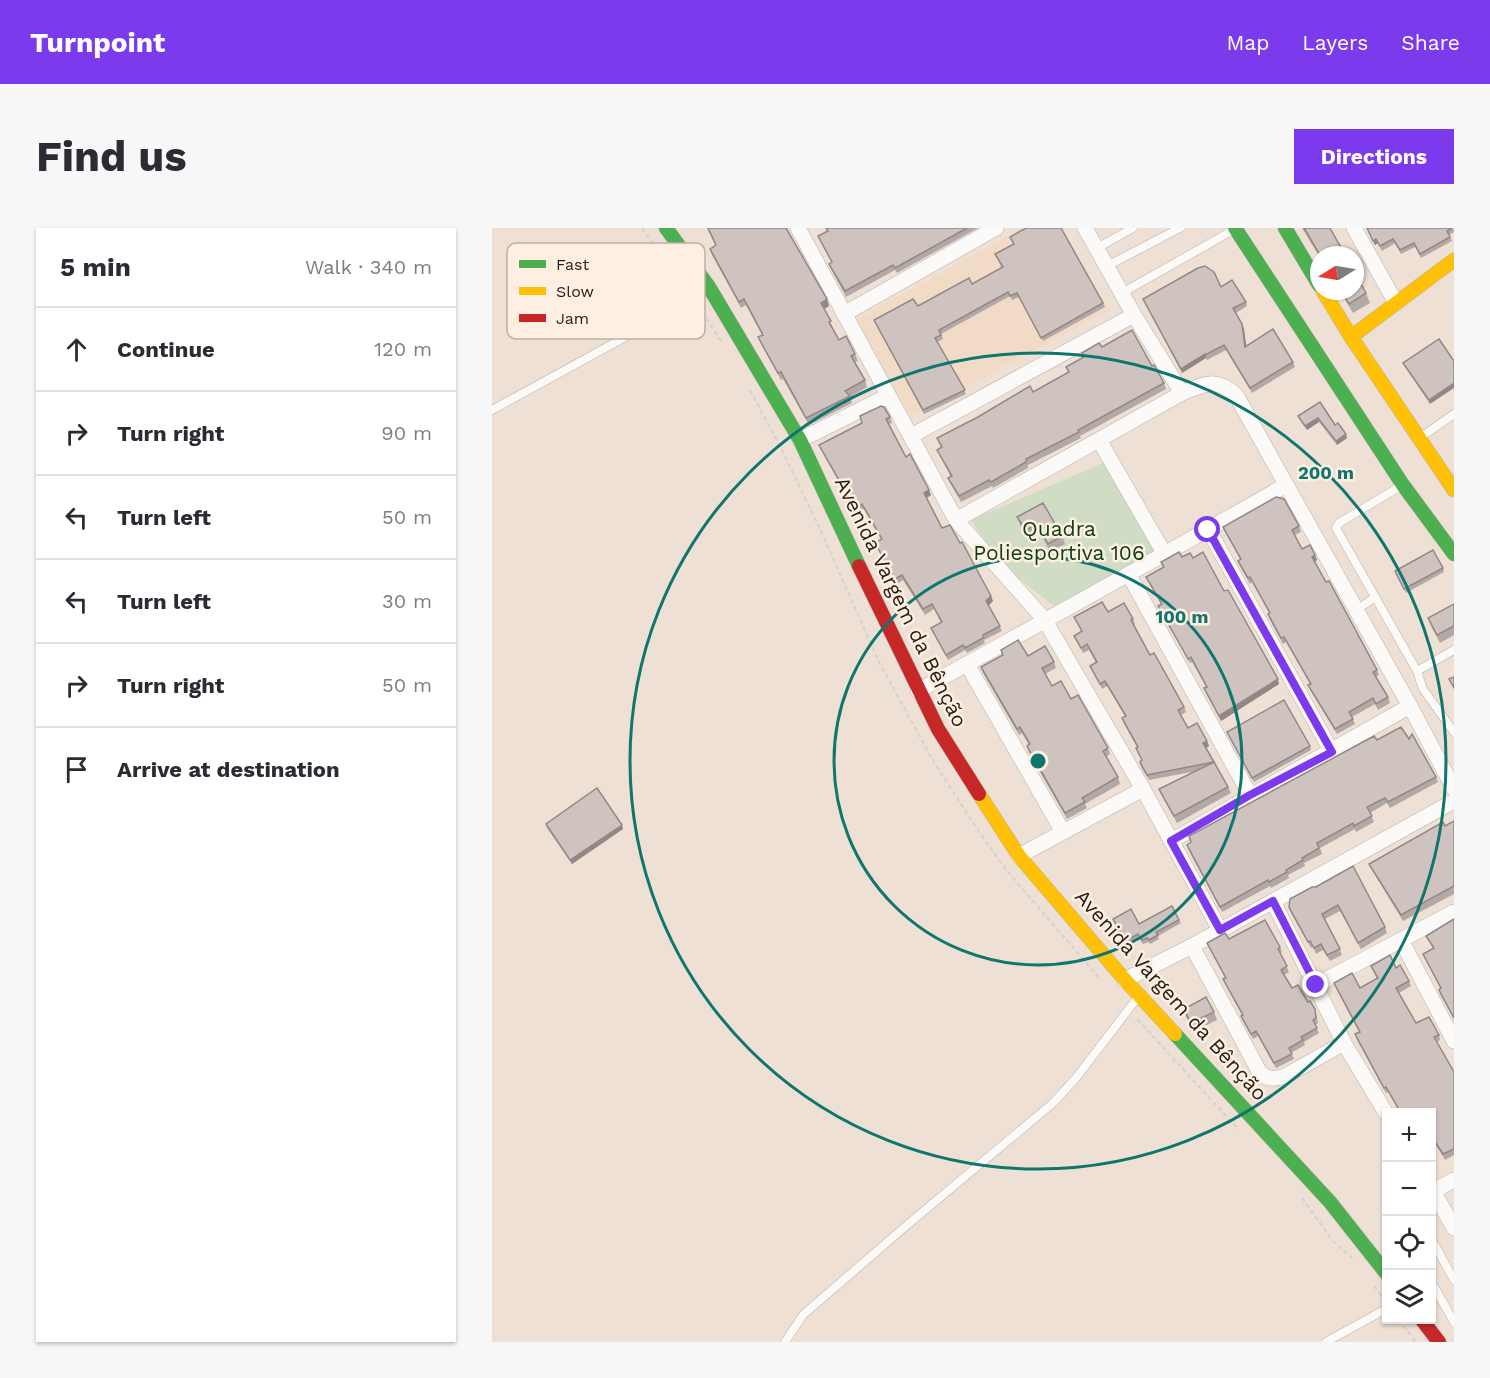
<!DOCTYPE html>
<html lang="en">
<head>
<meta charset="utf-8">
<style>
  :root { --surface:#fff; --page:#f7f7f7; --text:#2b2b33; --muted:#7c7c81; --line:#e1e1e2; --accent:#7c3aed }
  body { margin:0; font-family:"Work Sans",sans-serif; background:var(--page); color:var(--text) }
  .controls { position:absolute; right:18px; bottom:18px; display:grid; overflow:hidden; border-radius:0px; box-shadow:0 2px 4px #0004 }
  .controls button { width:54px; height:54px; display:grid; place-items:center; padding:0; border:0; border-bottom:2px solid var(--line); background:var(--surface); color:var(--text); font:30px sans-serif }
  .compass { position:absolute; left:818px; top:18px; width:54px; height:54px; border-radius:50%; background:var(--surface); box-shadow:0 2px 4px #0004; rotate:259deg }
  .stop { position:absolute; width:18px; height:18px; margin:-14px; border:4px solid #7c3aed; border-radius:50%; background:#fff }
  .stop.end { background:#7c3aed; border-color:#fff; box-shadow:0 2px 6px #0008 }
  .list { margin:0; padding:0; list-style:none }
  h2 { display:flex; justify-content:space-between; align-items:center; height:78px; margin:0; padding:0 24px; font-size:26px }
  h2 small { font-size:20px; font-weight:400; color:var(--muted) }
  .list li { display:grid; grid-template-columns:39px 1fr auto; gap:18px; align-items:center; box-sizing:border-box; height:84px; padding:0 24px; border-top:2px solid var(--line) }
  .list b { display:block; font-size:22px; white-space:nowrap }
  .list em { font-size:20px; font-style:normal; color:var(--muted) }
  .icon { flex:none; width:33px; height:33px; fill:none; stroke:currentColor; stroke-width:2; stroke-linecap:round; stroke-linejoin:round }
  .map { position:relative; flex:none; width:962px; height:1114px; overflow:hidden; border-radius:0px }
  header { display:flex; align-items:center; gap:36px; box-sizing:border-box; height:84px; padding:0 30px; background:var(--accent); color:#fff }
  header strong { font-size:28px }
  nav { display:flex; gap:33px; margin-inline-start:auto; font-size:21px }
  .intro { display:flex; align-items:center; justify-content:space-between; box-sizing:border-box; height:144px; padding:0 36px }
  h1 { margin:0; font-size:42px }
  .button { padding:15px 27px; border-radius:0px; background:var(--accent); color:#fff; font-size:21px; font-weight:700 }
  main { display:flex; gap:36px; padding:0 36px }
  aside { flex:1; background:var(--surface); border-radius:0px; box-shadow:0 2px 4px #0004 }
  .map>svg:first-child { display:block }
</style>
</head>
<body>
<header>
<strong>Turnpoint</strong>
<nav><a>Map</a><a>Layers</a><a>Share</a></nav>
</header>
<div class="intro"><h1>Find us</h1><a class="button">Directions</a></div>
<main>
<aside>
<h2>5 min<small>Walk · 340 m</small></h2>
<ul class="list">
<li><svg class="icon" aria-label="ahead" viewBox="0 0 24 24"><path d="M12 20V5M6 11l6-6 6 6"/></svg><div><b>Continue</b></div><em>120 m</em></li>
<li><svg class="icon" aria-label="right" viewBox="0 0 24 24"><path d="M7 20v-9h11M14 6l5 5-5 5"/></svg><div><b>Turn right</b></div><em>90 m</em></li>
<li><svg class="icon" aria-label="left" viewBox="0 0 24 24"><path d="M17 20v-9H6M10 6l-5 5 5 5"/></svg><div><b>Turn left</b></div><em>50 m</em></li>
<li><svg class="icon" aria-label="left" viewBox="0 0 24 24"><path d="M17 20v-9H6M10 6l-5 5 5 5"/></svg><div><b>Turn left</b></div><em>30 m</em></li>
<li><svg class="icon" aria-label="right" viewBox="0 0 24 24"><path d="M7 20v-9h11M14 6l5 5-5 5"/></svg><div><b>Turn right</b></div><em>50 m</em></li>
<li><svg class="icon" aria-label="arrive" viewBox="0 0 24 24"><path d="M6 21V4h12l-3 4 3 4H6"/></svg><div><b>Arrive at destination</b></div></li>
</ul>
</aside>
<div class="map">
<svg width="962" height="1114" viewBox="0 0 962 1114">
  <rect width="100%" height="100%" fill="#eee0d4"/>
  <path fill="#f2dbc6" d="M530,0H569L617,82L419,189L364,92Z"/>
  <path fill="#d1dcc5" d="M613,234L664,323L562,378L508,336L479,292Z"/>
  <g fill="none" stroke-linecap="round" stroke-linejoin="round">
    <g stroke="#bbb1a7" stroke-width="9">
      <g id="lane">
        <path d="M605,20L641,0"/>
        <path d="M615,38L688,0"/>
        <path d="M630,65L743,1"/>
        <path d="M0,182L179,84L215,60"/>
        <path d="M929,209L962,186"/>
        <path d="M909,258L847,295L844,300L925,443L962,422"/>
        <path d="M864,382L882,370"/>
        <path d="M925,443L931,461L962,504"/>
        <path d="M940,1012L962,1052"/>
        <path d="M940,1055L962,1094"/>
        <path d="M293,1114L311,1087L408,1003L561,875L584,850L646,769"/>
        <path d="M834,1114L894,1081"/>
      </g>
    </g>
    <g stroke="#bbb1a7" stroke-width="16">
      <g id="street">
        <path d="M306,0L464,292L552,391L651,561L728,702"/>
        <path d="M593,0L642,87L690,165"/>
        <path d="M862,0L904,75"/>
        <path d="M352,86L504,0"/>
        <path d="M419,208L642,87"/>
        <path d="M308,212L396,168"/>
        <path d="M607,212L672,325"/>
        <path d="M464,292L690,165C713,156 723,149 744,167L918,478L962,561"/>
        <path d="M716,301L840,524"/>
        <path d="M637,347L758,567"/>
        <path d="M475,436L571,604"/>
        <path d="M426,463C549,395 672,327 794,257"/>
        <path d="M679,613L918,478"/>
        <path d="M527,628L651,561"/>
        <path d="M781,673L852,815L894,885"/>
        <path d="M909,712L962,813"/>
        <path d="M700,718L768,845C776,852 784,851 793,848L852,815"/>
        <path d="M633,752L700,718L962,573"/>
        <path d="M824,757L962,684"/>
        <path d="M940,961L962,1000"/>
        <path d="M941,963L962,952"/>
      </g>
    </g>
    <g stroke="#bbb1a7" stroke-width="15">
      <g id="fast">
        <path d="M174,0L217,59L308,212L367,338"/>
        <path d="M743,0L911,257L962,326"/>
        <path d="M793,0L827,57"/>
        <path d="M683,806L838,974L894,1045"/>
      </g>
    </g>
    <g stroke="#bbb1a7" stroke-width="15">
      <g id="slow">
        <path d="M831,63L859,109L962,262"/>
        <path d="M859,109L962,32"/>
        <path d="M487,566L527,628L633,752L683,806"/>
      </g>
    </g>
    <g stroke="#bbb1a7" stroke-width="15">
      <g id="jam">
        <path d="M367,338L446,501L487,566"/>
        <path d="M930,1092L947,1114"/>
      </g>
    </g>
    <g stroke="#d5d2cd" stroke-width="2" stroke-dasharray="4.5 3" stroke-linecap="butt">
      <path d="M150,0L193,61"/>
      <path d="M206,78L229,113"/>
      <path d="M258,162L290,222L328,301L387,434L440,531L485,601L516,644L609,752"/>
      <path d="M645,791L747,902"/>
      <path d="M810,970L840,1012L862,1032"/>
      <path d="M882,1058L891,1070"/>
      <path d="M907,1092L924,1114"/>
    </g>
    <use href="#lane" stroke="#fcfaf9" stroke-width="8"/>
    <use href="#street" stroke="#fcfaf9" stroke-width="15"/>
    <use href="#fast" stroke="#4caf50" stroke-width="14"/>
    <use href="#slow" stroke="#ffc107" stroke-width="14"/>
    <use href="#jam" stroke="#c62828" stroke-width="14"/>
  </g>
  <g fill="#b2a8a5">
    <path d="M215,0H294L335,71L337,78L332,81L341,100H340L347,112L363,126L366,133L363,134L373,152L375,159L358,169L360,175L317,197L291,151L289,152L269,116L266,109L270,107L254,77L249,80L220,27L218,21L224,18Z"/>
    <path d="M334,0H486L405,45L403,42L354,69L339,41L337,36L340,34L326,8L335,3Z"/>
    <path d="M810,0H838L853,27H827V28Z"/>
    <path d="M875,0H961L962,4L957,7L960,13L929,30L923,19L909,26L903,15L890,23L886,15L883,17Z"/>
    <path d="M518,9L611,75L613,79L551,113L527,69L520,72L518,68L449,106L451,111L445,114L474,166L432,186L382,92L426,78L480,56L510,40L503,26L521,16Z"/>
    <path d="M729,59L754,74L755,78L744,85L752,101L754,118L801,134L803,139L760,165L734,122L715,132L714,130L690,145L651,71Z"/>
    <path d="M848,63H863L874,65L878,75L861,85Z"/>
    <path d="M947,111L938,176L913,139L911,135Z"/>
    <path d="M610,119L660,138L672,155L674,161L588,208L589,210L536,237V240L501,260L500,258L469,274L459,256L456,250L459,249L448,228L445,222L449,220L445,210L541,164L576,145L574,139Z"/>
    <path d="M828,174L843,197L855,210L845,217L827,194L815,202L808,192L806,188Z"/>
    <path d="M398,189L400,195L397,196L414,229L439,267L435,270L450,300L501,373L497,377L510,403L492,412L493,415L475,425L473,422L456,432L439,400L449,395L442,381L433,387L411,352L405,356L383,315L389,311L372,281L365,285L329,222L327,217L370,195Z"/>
    <path d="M551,275L570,308L573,316L558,324L548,304L537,310L528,297L525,289Z"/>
    <path d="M807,298L809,304L803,307L810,321L823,327L825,332L823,334L885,442L887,447L884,449L896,469L898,475L886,482L883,476L860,489L863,496L845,506L818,462L816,457L818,456L794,414L791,416L778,392L776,386L777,385L760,354L758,356L748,338L746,333L748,331L733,304L731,299Z"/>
    <path d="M690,329L701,330L732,363L787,456L729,493L714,465L712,460L714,459L700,434L698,435L668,383L666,378L669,376L654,349Z"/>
    <path d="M951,340L952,344L914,365L903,343Z"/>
    <path d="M962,376V407L948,415L939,398L936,390Z"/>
    <path d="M616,384L641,391L643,397H642L658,427L692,479L694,484L689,487L696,500L715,513L717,518L714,520L736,559L739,565L685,595L670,568L667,561L705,543L657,552L649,539L648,534L650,532L644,520L645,519L632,496L630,490L633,488L615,458L610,461L598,438L604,435L597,422L591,425L582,408L590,404L582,389Z"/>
    <path d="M509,422L562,434L564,440L553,446L560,458L579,471L616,520L618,526L614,529L626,549L628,556L593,576L595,580L575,591L537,525L535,518L537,517L530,505L527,507L491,445L489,439L511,427Z"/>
    <path d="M735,504L818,518L819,522L762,554Z"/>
    <path d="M917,511L944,549L946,554L898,580L895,575L878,585L882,594L864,604L863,601L828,620L830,626L812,635L813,638L796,647L797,650L779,660L778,658L730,684L697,623L695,617L699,615L697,608L885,512Z"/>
    <path d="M962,593V666L911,693L880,642L877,636L953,598Z"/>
    <path d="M54,596L131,601L80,636L55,600Z"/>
    <path d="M820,659L893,699L895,705L869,721L848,683L833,691L850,727L838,733L831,722L824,726L821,719L819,720L799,685L797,679Z"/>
    <path d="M621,691L647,696L687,692L689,695L666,708L667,711L658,716L657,714L651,716L647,710L634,717Z"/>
    <path d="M962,691V791L948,766L947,762L948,760L931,726L941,720L934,708Z"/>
    <path d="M737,711L788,719L790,724L788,725L797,744L792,747L800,760L816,774L824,786L826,795L823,797L827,805L812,814L813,817L799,825L802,831L784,840L766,808L761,811L751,793L749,788L750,787L733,756L731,751L733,750L715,715Z"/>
    <path d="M879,738L904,740L917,753L919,758L907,765L924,795L947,807L948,812L945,814L962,844V927L953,932L944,917L939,920V885H908L896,864L894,865L865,812L863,806L867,804L844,760L842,755L868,760L885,751Z"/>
    <path d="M692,781L722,784L725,792L702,803L694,789Z"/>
  </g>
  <g fill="#918886">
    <path d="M884,11L886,15L883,17L881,13Z"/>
    <path d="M335,71L337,78L331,82L329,75Z"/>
    <path d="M750,96L752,101L755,124L753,119Z"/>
    <path d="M713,126L714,130L690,145L689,141Z"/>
    <path d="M962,155V160L938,176L937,172Z"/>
    <path d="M826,190L827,194L815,202L813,198Z"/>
    <path d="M854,206L855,210L845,217L844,213Z"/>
    <path d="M437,262L439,267L434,270L432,265Z"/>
    <path d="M823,327L825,332L822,334L820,329Z"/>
    <path d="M499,368L501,373L496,378L494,373Z"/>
    <path d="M786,451L787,456L729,493L727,488Z"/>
    <path d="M715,513L717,518L713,521L711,515Z"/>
    <path d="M130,597L131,601L80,636L78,632Z"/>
  </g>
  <g fill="#cfc3c0" stroke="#918886" stroke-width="1.5">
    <path d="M216,0H294L335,71L329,75L339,93L337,94L347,112L354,108L363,126L359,128L373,152L353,163L358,168L314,190L289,144L286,145L266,109L271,107L252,71L247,74L218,21L224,17Z"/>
    <path d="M334,0H475L403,40L401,37L353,63L337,36L340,34L326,8L336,3Z"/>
    <path d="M534,0H569L611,75L549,110L525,65L518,68L516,64L447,102L449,107L443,110L473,162L431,182L382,92L421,71L426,78L477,50L480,56L511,39L503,26L522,16L518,9Z"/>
    <path d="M812,0H838L853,27H828Z"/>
    <path d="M875,0H960L955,3L958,9L928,26L922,15L908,22L901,11L888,18L884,11L881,13Z"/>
    <path d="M713,38L722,44L729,59L740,52L754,74L741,80L750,96L753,119L781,101L801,134L758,160L732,117L713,127V126L689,141L651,71L706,40Z"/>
    <path d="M863,45L874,65L857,76L850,63H863Z"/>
    <path d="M640,102L660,138L662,137L672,155L586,202L587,204L534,231V234L499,254L497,252L467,268L456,250L460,248L445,222L450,219L445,210L486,189L538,158L541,164L577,144L574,139L592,129L590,125L607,115L610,119Z"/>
    <path d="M947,111L962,133V155L937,172L911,135Z"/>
    <path d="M828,174L843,197L846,195L854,206L844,213L826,190L813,198L806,188Z"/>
    <path d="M389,178L392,179L398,189L394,191L414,229L418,226L437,262L432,265L450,300L458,297L468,315L470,314L499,368L494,373L508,398L491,407V410L473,420L471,417L454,427L439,400L450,394L440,376L431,381L410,347L403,351L383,315L390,311L370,276L363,280L327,217L370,195L368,188Z"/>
    <path d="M784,269L792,271L807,298L800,302L810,321L818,317L823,327L820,329L834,354L837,353L885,442L881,444L896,469L884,476L881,470L857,484L861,491L843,501L816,457L819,456L792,409L789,410L776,386L778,385L758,349L756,350L746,333L749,331L731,299Z"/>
    <path d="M551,275L570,308L556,316L545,296L534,302L525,289Z"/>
    <path d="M941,322L951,340L912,361L903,343Z"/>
    <path d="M687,324L690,329L698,325L701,330L711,324L732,363L736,362L786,451L727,488L712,460L715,459L699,429L696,431L686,413L666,378L670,376L654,349L672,339L669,334Z"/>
    <path d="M610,374L616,384L632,375L641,391L639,392L658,427L662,425L692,479L686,482L696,500L705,495L715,513L711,515L722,534L655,547L648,534L650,532L644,520L646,519L630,490L634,488L613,453L608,456L598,438L605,434L595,416L589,420L582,408L590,403L582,389Z"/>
    <path d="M962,376V398L945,407L936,390Z"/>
    <path d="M526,412L536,428L553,418L562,434L550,440L560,458L569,453L579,471L586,467L616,520L611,523L626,549L590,570L593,574L573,585L535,518L538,516L528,499L525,501L489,439L511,427L509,422Z"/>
    <path d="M962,449V460L957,451Z"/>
    <path d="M792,472L818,518L760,550L735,504Z"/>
    <path d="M909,499L917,511L920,506L944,549L896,574L893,570L875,579L880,588L862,598L861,595L825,615L827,620L810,630L811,632L794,642L795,644L777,654L776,652L728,679L695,617L699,614L697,608L882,508L885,512Z"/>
    <path d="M722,534L736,559L682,588L667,561Z"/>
    <path d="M105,560L130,597L78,632L54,596Z"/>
    <path d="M962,593V658L909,687L877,636L951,594L953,598Z"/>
    <path d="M861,638L893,699L866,715L846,677L830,686L848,721L835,727L829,716L822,720L818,713L816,714L797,679L798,671L820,659H824Z"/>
    <path d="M680,678L687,692L664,704L666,707L657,712L655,710L650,712L646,706L633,713L621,691L639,681L647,696Z"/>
    <path d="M962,691V790L947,762L949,760L931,726L942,720L934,708Z"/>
    <path d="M773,692L788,719L786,721L795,738L789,742L800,760L806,757L816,774L818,773L823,781L824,790L821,792L825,800L809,809L811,812L797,820L800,826L782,835L764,803L759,806L749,788L751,787L731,751L734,750L715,715L733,705L737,711Z"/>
    <path d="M898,727L904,740L908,737L917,753L904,760L924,795L937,789L947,807L942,809L962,844V921L951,926L942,912L939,914V885H909L894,859L892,860L863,806L868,804L842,755L860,745L868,760L886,750L879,738Z"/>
    <path d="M714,769L722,784L699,795L692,781Z"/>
  </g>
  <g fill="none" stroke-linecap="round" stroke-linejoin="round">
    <path stroke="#7c3aed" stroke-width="8" d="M716,302L840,524L758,567L679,613L728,702L781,673L824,757"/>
  </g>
  <g fill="none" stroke="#0f766e" stroke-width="3">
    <circle cx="546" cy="533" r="204"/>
    <circle cx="546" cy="533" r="408"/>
  </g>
  <g text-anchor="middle" stroke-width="5" stroke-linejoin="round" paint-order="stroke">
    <g font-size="21" fill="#0b4013" stroke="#feefe2">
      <text x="567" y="308">Quadra<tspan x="567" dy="24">Poliesportiva 106</tspan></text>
    </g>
    <g font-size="21" fill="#251c14" stroke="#feefe2">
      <text transform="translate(409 374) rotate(64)" y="7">Avenida Vargem da Bênção</text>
      <text transform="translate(679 767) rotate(48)" y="7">Avenida Vargem da Bênção</text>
    </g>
  </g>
  <rect x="15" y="15" width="198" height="96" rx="9" fill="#feefe2" stroke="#bdb0a4" stroke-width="1.5"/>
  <rect x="27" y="32" width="27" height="8" fill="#4caf50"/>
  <rect x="27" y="59" width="27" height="8" fill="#ffc107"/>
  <rect x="27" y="86" width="27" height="8" fill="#c62828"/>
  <g font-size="16" fill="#251c14">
    <text x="64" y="42">Fast</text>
    <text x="64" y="69">Slow</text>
    <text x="64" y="96">Jam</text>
  </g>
  <circle cx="546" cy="533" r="9" fill="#0f766e" stroke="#feefe2" stroke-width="3"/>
  <g font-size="18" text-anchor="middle" font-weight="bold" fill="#0f766e" stroke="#feefe2" stroke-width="5" stroke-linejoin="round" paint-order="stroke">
    <text x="834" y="251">200 m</text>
    <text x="690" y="395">100 m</text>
  </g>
</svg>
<div class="controls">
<button>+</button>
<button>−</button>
<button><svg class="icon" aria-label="locate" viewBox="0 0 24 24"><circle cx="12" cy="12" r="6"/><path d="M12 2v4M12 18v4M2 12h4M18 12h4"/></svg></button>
<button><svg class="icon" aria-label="layers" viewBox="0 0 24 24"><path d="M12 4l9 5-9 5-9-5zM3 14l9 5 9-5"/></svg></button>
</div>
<svg class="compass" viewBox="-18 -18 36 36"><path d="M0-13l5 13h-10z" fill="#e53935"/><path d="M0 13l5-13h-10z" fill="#7c7c81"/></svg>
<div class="stop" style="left:716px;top:302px"></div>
<div class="stop end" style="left:824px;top:757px"></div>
</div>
</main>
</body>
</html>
